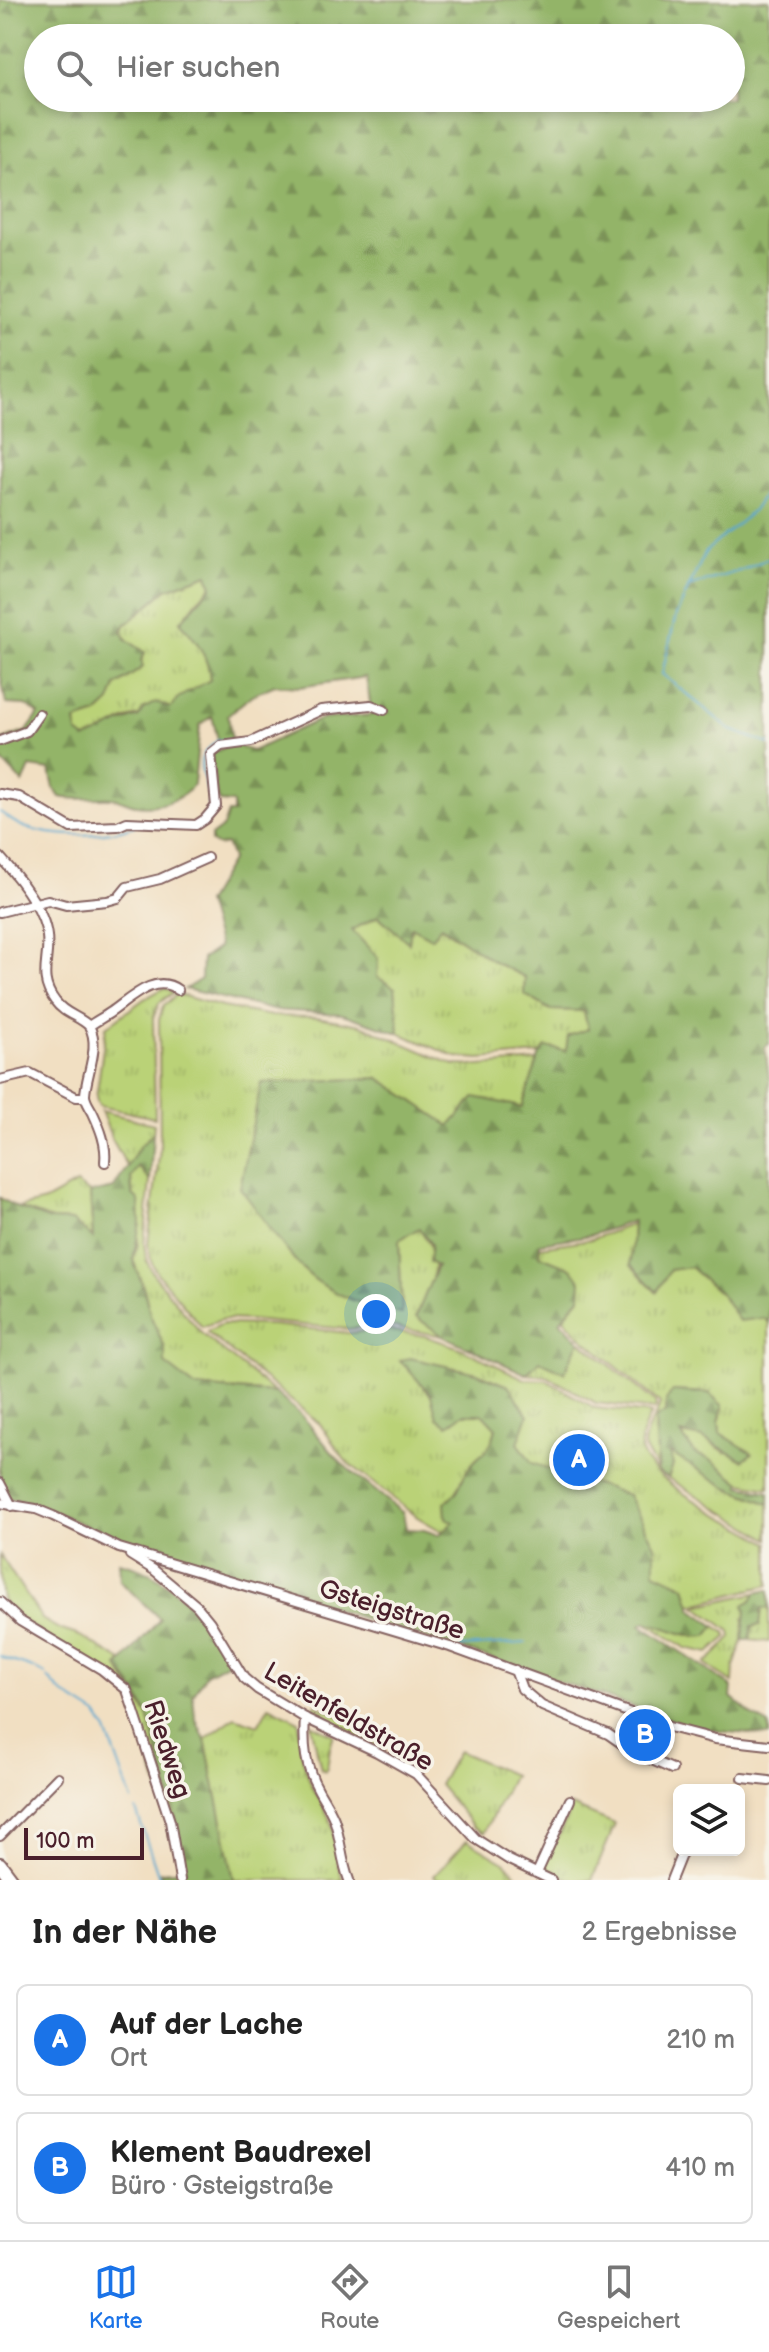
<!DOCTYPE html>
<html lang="de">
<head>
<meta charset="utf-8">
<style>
  :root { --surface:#fff; --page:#f6f6f6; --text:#222; --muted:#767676; --line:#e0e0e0; --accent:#1a73e8 }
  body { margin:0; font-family:"Balsamiq Sans",sans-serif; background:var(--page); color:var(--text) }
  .controls { position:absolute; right:24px; bottom:24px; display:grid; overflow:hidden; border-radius:12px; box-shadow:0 4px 12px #0003 }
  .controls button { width:72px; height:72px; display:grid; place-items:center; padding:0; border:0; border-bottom:2px solid var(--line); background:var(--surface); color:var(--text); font:40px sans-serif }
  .scale { position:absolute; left:24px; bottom:20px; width:120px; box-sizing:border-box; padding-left:8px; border:4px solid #4a1f2b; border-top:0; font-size:22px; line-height:28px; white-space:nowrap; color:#4a1f2b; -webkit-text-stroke:6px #f7f3e8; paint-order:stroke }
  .you { position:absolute; left:376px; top:1314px; width:28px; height:28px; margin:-20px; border:6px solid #fff; border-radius:50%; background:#1a73e8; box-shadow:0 0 0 12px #1a73e833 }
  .badge { display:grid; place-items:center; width:52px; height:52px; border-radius:50%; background:var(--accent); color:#fff; font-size:26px; font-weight:700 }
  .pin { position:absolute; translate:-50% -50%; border:4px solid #fff; box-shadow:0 2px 8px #0006 }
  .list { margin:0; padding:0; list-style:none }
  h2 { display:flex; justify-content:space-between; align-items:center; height:104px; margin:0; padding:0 32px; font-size:34px }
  h2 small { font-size:26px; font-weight:400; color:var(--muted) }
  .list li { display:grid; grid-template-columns:52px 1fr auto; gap:24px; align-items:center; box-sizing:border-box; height:112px; margin:0 16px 16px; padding:0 16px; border:2px solid var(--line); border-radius:12px }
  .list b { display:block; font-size:30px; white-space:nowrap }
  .list p { margin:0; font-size:26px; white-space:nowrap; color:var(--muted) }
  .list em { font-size:26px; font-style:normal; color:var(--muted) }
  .icon { flex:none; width:44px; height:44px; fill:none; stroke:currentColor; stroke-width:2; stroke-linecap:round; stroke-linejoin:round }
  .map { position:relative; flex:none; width:769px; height:1880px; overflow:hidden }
  .search { position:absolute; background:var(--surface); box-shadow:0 4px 12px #0003; left:24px; right:24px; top:24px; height:88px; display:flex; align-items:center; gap:20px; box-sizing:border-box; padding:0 28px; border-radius:44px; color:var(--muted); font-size:30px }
  .sheet { height:360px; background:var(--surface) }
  nav { display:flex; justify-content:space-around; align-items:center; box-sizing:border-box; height:112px; border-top:2px solid var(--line); background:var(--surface); font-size:22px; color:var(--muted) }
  nav a { display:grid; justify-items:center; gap:4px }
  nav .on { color:var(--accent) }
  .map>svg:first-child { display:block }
</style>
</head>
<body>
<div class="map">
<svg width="769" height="1880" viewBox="0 0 769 1880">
  <defs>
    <pattern id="grass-tufts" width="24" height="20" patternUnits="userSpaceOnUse" patternTransform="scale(2)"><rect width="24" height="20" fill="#bad277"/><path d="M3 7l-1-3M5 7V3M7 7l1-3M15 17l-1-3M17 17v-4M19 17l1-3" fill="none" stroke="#a1b467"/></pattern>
    <pattern id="forest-firs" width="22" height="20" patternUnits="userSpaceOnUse" patternTransform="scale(2)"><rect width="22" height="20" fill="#93b468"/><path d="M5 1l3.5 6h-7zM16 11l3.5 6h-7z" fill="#7a9256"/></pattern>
  </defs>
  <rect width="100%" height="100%" fill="#f7f3e8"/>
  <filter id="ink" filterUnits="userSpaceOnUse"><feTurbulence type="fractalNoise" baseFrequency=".0125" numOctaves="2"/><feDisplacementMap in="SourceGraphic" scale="16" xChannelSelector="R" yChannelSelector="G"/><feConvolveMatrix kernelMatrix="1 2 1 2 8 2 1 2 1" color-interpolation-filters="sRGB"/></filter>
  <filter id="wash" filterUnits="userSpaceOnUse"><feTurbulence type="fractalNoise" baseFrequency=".006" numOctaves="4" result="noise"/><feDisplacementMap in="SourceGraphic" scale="32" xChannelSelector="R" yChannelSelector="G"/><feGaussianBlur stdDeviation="1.8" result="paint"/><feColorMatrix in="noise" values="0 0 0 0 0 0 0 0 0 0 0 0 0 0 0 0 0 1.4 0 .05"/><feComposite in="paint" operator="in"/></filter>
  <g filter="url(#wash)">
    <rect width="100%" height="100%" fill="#f1dfc2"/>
    <g fill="url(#grass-tufts)" stroke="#827851" stroke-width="2">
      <path d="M208,574L212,586L197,601L181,622C196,639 209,657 210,680L179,698L171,708L126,719L100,734L85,739L77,733L76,721L97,714L110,702L116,686L143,667L141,661L145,652L127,640L122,631L125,625L167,589Z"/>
      <path d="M378,916L409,942L411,926H440L496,963L525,977L524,994L550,1010L584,1011L588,1030L566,1051L546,1047L540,1054L480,1059L456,1057L399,1033L395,988L377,977L352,930Z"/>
      <path d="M164,988L174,992L159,1003L153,1019L155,1118L99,1106L96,1098L106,1027L144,999Z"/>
      <path d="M177,994L222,1007L272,1016L317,1017L361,1025L454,1065L480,1066L538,1061L522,1107L450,1126L379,1078L261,1084L241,1188C260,1213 284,1251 306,1272C328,1293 372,1310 402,1313L399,1240L419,1228C447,1265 431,1279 416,1317L443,1336L383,1325L348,1329L250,1320L223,1319L202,1327L157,1273L151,1261L148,1243L160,1149L159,1020L163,1006Z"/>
      <path d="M101,1111L154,1124L153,1133L140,1146L128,1168L112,1139Z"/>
      <path d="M138,1165L150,1181L144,1244L147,1262L154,1275L201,1333L275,1393L195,1387L164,1364L165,1348L150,1315L144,1289L133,1260L138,1244L131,1178Z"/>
      <path d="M76,1184L90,1193L93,1239L72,1221L52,1220L18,1208L45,1201Z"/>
      <path d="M633,1224L631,1265L656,1292L670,1270L690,1267L722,1295L739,1320L764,1318L769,1323V1488L741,1483L713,1461L694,1453L680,1433L703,1438L725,1452L751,1453L720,1433L719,1423L723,1406L709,1393L673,1391L666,1401V1412L656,1461L658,1472L644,1447C645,1424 657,1419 660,1403L582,1338L563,1318L580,1297L538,1255L540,1247L592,1239Z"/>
      <path d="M223,1324L272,1325L349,1333L383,1329L425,1336L460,1348L525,1379L546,1380L595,1408L651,1414C646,1423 639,1436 641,1449C647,1482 739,1524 769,1543V1585L690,1605L685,1586L655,1572V1546L628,1495L532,1464L518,1443L509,1386L477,1373L410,1358L401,1361C426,1389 443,1413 483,1414L496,1428C490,1456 479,1451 467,1471C457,1487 463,1488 446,1503L454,1521L443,1532L414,1515L345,1460L320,1424L208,1333L207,1331Z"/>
      <path d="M580,1341L655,1402L656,1407L654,1410L596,1403L547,1376L526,1374L540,1360L564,1371Z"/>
      <path d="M669,1452L727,1487L769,1504V1539L668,1478L673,1465Z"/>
      <path d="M0,1555L42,1619L59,1629L80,1636L122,1661L118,1667L148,1716L176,1818L186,1870H181L130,1689C105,1673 12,1621 2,1599C0,1588 0,1568 0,1555Z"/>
      <path d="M756,1593L744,1619L743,1640L734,1667L733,1683L705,1664L728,1642L731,1637L730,1631L696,1606Z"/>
      <path d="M762,1608H769V1642L750,1640L752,1626L760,1624Z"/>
      <path d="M645,1622L707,1636L715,1626L726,1633L727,1637L709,1653L686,1648Z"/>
      <path d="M315,1704L381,1737L378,1745L311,1713Z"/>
      <path d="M269,1706L299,1721C299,1747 303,1769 315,1792C320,1801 326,1810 330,1820C337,1839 334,1862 343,1880H234L205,1739L235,1717L258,1725Z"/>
      <path d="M311,1724L334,1735C328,1747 330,1758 326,1771L321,1769Z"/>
      <path d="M458,1751L513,1775L484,1833L473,1826L439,1785Z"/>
      <path d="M572,1806L615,1824L592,1880H572L544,1868Z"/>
      <path d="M467,1840L506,1863L516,1874L513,1880H437L434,1876Z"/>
    </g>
    <g fill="url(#forest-firs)" stroke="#6e6a4a" stroke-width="2" fill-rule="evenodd">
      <path d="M0,0H769V1044L765,1047L769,1079V1323L764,1318L739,1321L722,1295L690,1267L670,1270L657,1292L631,1265L633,1221L591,1235L540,1243L539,1255L571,1268L581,1281L580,1297L560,1321L580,1341L564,1372L540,1361L526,1374L443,1336L416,1317L437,1266L429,1262L431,1244L419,1228L399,1240L402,1314C371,1309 329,1294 306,1272C283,1250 260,1213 240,1188L261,1083L379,1078L450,1126L475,1097L522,1107L540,1054L546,1047L566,1051L568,1036L588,1029L584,1011L551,1010L524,994L525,977L496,963L441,926L431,938L411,927L409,943L378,916L352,930L378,958L377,977L395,988L399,1033L342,1014L273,1010L185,989L201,979L202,959L219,947L206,903L232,859L226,844L218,846L211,842V836L223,827L228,813H233V803L220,802L216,793L211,754L231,744L252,751L321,719L372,715L366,677L299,687L275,685L252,695L228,715L232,741L218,740L212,716L200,725L194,783C184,801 156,808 136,805C128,804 120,798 111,798C93,797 78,801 60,797L54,788L50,770L30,767L23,783L0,759V741L27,731L39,714L25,705L6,704L0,672ZM38,38H731V98H38ZM208,574L212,586L180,622C196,639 209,657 210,680L178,698L171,708L156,702L143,709L139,717C120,720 104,733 85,739L77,733L76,721L97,714L110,702L116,686L143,667L141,660L145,652L127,640L122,631L125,625L167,589Z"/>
      <path d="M153,1133L150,1181L138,1166L131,1178L132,1194L139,1200L140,1224L133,1260L144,1289L150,1315L165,1348V1364L195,1387L275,1393L301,1415L341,1463L403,1513L406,1529L424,1530L439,1535L453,1522L446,1518L445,1503C463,1488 457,1487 467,1471C479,1451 490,1456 496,1428L483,1414H463L448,1425L437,1418L431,1395L400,1360L410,1358L477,1373L509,1386L528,1415L518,1443L532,1463L628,1495L655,1546V1572L685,1586L692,1609L715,1626L707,1636C686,1639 666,1626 645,1622L641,1625L732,1687L731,1697L753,1716L769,1725V1736L718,1731L687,1725L505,1663L167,1556L105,1534L36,1504L0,1496V1198L18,1208L51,1220L72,1221L93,1238L90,1193L114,1188L140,1146Z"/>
      <path d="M673,1391L709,1393L723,1406L719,1423L720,1433L752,1453L743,1460L703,1438L681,1434L694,1453L713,1461L741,1483L740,1486L769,1492V1504L727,1487L670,1453L673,1465L668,1478L658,1472L655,1419L666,1412V1401Z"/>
      <path d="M119,1562C171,1573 205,1618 228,1662L206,1674L193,1695L195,1717L205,1739L234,1880H162L160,1872L186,1870L172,1803L149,1718L137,1693L118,1667L160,1619L120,1581Z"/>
      <path d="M769,1590V1608H762L760,1625L752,1626L750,1640H743L746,1611L744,1605L752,1600L756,1593Z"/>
    </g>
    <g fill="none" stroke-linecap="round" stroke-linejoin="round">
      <g stroke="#54a6cf" stroke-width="2">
        <path d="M769,487L753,511L706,551L676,615L662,674L731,730L769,744"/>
        <path d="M688,587L742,570L769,558"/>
        <path d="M208,809C213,791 196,772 203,755C206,750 214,744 218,740L231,741"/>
        <path d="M0,812C9,818 16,825 27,828C57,838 105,837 134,826"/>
        <path d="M149,1551L266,1588"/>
        <path d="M460,1647L526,1643"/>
        <path d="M0,1656C15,1664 31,1665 45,1674"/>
        <path d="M48,1678L62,1693L97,1715L107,1731L132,1801"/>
        <path d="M136,1810L160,1880"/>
      </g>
    </g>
  </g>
  <g filter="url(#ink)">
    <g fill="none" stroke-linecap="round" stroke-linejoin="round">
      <g stroke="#846260" stroke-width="12">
        <g id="minor">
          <path d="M0,741L27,731L39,714"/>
          <path d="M0,794L19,797L71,828L118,826L127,822L196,825L205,819L216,806L211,754L221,746L251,742L321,710L371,705L384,710"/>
          <path d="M0,857C18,877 44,908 47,936C50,961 37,977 55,1001C64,1014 79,1016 89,1026C96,1021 104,1017 111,1012C129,1000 155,972 178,990"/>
          <path d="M0,912L48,900L66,905L107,901L118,898L127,887L160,879L207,858"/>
          <path d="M89,1026C101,1046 86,1074 85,1095C85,1101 90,1107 93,1113C100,1128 107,1145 105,1162"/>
          <path d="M0,1080L30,1073L76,1097H85"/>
          <path d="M0,1483L12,1506"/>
          <path d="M0,1503L36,1509L53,1516L119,1548L450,1647L669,1727L715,1739L769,1745"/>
          <path d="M130,1555L154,1570L197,1606L210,1622L244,1678L257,1689L305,1718L377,1752L416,1774L476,1839L509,1860L551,1880"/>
          <path d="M0,1602L20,1621L101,1669L127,1690L170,1821L180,1880"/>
          <path d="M515,1670L522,1689L542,1706L608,1734L634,1752L672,1769"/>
          <path d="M305,1718C303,1746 305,1767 319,1791C324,1800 330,1809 334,1819C341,1839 341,1860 349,1880"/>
          <path d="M743,1778L769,1781"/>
          <path d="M0,1836L58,1777"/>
          <path d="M537,1873L570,1800"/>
          <path d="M671,1880L683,1850"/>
        </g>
      </g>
      <g stroke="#846260" stroke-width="16">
        <path id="primary" d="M0,1864L12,1880"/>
      </g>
      <use href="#minor" stroke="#fff" stroke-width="8"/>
      <use href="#primary" stroke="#fff" stroke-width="12"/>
    </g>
  </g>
  <g text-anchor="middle" stroke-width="7" stroke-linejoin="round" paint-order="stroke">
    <g font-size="26" fill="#4a1f2b" stroke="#f7f3e8">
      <text transform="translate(392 1609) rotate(17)" y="9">Gsteigstraße</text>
      <text transform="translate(349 1716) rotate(30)" y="9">Leitenfeldstraße</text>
      <text transform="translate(168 1749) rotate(72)" y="9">Riedweg</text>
    </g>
  </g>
</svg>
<div class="controls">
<button><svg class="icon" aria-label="layers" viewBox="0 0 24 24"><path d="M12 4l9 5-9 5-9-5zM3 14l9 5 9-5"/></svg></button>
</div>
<div class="scale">100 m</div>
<div class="you"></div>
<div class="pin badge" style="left:579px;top:1460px">A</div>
<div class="pin badge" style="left:645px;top:1735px">B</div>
<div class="search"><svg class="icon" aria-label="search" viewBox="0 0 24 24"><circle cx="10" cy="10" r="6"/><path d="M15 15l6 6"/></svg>Hier suchen</div>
</div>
<section class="sheet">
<h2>In der Nähe<small>2 Ergebnisse</small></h2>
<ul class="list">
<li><span class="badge">A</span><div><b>Auf der Lache</b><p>Ort</p></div><em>210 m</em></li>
<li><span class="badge">B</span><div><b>Klement Baudrexel</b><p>Büro · Gsteigstraße</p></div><em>410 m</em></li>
</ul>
</section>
<nav>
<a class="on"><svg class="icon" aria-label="map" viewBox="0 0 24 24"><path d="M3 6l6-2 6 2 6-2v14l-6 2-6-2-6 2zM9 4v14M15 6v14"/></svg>Karte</a>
<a><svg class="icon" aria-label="directions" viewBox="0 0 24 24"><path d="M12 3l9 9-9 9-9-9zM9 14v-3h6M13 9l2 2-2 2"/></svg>Route</a>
<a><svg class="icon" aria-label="saved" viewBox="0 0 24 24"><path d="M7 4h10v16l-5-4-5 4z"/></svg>Gespeichert</a>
</nav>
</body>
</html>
